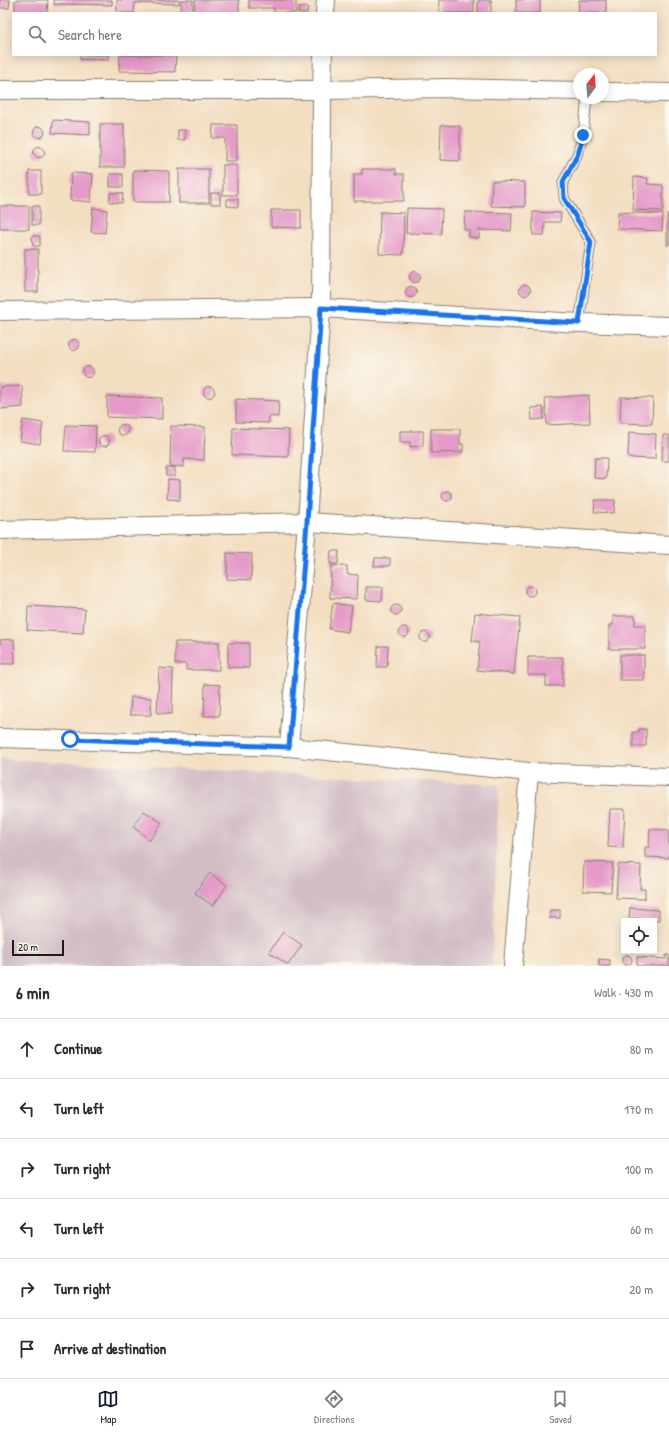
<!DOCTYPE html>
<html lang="en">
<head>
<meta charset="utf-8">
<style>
  :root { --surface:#fff; --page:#f7f7f7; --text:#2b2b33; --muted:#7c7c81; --line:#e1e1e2; --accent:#111827 }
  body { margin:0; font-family:"Patrick Hand",sans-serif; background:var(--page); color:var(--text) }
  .controls { position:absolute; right:12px; bottom:12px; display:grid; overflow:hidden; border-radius:0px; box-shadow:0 2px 10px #0003 }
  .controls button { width:36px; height:36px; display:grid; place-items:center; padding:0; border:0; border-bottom:1px solid var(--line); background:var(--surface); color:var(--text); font:20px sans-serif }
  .compass { position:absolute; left:573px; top:68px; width:36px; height:36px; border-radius:50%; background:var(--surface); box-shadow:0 2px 10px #0003; rotate:16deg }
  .scale { position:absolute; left:12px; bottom:10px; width:52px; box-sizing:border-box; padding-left:4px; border:2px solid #1c1c1c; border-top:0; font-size:11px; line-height:14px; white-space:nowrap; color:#1c1c1c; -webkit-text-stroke:3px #fbf7ec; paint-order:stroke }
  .stop { position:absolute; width:12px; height:12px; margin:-9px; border:3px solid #1a73e8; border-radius:50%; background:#fff }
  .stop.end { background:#1a73e8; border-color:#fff; box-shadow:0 1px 4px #0008 }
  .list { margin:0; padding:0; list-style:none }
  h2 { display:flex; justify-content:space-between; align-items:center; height:52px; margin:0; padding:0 16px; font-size:17px }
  h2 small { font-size:13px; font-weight:400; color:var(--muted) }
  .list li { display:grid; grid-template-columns:26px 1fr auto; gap:12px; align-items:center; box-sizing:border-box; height:60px; padding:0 16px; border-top:1px solid var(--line) }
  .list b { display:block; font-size:15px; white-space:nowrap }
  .list em { font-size:13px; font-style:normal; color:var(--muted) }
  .icon { flex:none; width:22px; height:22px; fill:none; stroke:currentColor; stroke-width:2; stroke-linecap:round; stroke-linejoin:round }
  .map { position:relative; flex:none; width:669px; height:966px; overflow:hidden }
  .search { position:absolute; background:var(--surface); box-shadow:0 2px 10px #0003; left:12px; right:12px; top:12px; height:44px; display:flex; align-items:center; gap:10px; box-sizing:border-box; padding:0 14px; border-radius:0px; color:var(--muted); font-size:15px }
  .sheet { height:412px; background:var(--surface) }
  nav { display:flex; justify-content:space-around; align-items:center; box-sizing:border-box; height:56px; border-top:1px solid var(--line); background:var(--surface); font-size:11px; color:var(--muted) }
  nav a { display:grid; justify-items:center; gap:2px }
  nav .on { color:var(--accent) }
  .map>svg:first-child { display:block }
</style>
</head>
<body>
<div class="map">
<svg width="669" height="966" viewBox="0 0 669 966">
  <rect width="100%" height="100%" fill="#fbf7ec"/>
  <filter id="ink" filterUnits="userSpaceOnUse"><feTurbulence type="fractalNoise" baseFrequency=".025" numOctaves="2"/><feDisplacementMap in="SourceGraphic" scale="8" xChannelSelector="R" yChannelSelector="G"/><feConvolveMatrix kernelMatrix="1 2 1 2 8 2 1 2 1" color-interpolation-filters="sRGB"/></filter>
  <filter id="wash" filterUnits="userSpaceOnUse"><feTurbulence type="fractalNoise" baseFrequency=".012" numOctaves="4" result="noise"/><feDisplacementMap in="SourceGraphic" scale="16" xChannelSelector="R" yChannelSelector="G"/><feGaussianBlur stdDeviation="0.9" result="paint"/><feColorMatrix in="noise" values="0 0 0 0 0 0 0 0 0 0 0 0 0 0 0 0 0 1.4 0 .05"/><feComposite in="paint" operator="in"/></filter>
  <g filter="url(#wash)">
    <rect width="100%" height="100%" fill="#f3dec1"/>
    <path fill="#d2bdc6" d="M0,759L499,785L492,966H0Z"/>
    <g id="blocks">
      <g fill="#e59ac9">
        <path d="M0,0H10L9,8H0Z"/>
        <path d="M15,0H48L47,13L15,12Z"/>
        <path d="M54,0H112V5L54,4Z"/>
        <path d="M117,0H179V4L135,3L134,13H117Z"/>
        <path d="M181,0H193L192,11H181Z"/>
        <path d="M195,0H239V13H194Z"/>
        <path d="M249,0H296V13H274V8H249Z"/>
        <rect x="439" y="0" width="35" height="13"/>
        <rect x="478" y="0" width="13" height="13"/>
        <rect x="516" y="0" width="24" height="13"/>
        <path d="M579,0H606V13H578Z"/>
        <path d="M299,7H308L307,13H298Z"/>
        <path d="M80,55H109V60L80,59Z"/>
        <path d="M120,55H176L175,72L119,71Z"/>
        <path d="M53,120L90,122V135L52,133Z"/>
        <rect x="100" y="124" width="24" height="43"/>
        <path d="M213,125H237V161H225V138H212Z"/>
        <path d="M441,125L460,126V161L440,160Z"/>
        <circle cx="39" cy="132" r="5.5"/>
        <rect x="178" y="130" width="7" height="10"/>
        <circle cx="39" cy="152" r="5.5"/>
        <rect x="223" y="165" width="14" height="30"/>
        <rect x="179" y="169" width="30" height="34"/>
        <path d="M362,169H396V174H404V201H354V174H362Z"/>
        <path d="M133,170L169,171V202H133Z"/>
        <rect x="29" y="171" width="12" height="23"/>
        <path d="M71,173L93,174L91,202L70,200Z"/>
        <rect x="110" y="174" width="13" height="13"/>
        <path d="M634,177L648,178L647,184L663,185V211L633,210Z"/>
        <path d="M492,181L525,182V207L491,206Z"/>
        <path d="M110,193H123L122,203L110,202Z"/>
        <rect x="211" y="193" width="9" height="11"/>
        <path d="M227,199H238V207L227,206Z"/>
        <rect x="0" y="206" width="29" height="23"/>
        <rect x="32" y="206" width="7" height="19"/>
        <path d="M93,208L107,210L105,233L91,232Z"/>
        <path d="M407,208L442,209L441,234L406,233Z"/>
        <path d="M271,210H301V228L271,227Z"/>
        <path d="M380,212L404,213L403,255L379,254Z"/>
        <path d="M465,212L512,213L511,231L479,230V238L469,237V230H464Z"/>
        <path d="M533,212L561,213L560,222H545L544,235H533Z"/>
        <path d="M618,212L663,214L662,231L617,229Z"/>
        <rect x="667" y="215" width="2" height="30"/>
        <path d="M32,236H40V246H33Z"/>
        <rect x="25" y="249" width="13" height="43"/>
        <circle cx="415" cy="277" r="5.5"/>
        <circle cx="525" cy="290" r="5.5"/>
        <circle cx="411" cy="292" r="5.5"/>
        <circle cx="74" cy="345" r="5.5"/>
        <circle cx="88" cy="372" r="5.5"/>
        <path d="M22,386L23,407L0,409V387Z"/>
        <circle cx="209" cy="392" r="5.5"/>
        <path d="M589,395L590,423L547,425L545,398Z"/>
        <path d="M107,396L162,398V419L107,417Z"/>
        <path d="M621,397L653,398L652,424L620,423Z"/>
        <path d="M236,399L279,401L278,417L269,416V423L236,422Z"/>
        <path d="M543,407L544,419L532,420L531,408Z"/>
        <path d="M23,420L43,423L40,444L20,441Z"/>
        <circle cx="123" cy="430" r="5.5"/>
        <path d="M66,425L96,426L95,452L64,451Z"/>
        <path d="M171,426L205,427L204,460L184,459V467L170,466Z"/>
        <path d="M233,428L289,430L288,457L232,455Z"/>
        <path d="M431,429H460V444H463V452L431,453Z"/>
        <path d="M400,431H423V446L410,447V442H400Z"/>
        <path d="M629,432L656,434L655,459L628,458Z"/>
        <path d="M663,435H669V461H662Z"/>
        <circle cx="104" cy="441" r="5.5"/>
        <path d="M595,458H607L606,479L594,478Z"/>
        <path d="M175,467V476H166V468Z"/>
        <path d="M168,479L180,480V500L167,499Z"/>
        <circle cx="447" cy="496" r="5"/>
        <path d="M595,500H615L614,513L594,512Z"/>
        <path d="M331,551H339L338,564H330Z"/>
        <path d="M227,553L252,554L251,580L227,579Z"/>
        <path d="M375,558H390V566H374Z"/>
        <path d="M331,566H347V574L358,575L357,599L330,598Z"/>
        <circle cx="530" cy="591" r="5"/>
        <path d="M366,587H383L382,601L366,600Z"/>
        <path d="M333,603L352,606L348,632L329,629Z"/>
        <circle cx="396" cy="610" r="5"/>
        <path d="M28,606L85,609L83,633L27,630Z"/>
        <path d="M475,613L520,617L514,674L477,670L480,642L472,641Z"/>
        <path d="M613,616H635V625H645V649H609V625H613Z"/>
        <circle cx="404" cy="632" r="5"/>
        <circle cx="425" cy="637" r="5"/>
        <path d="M14,639L15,664H0V640Z"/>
        <path d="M175,642H219V670H186V664H175Z"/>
        <path d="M228,643H249V668L228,667Z"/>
        <path d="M378,646H388L387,667H377Z"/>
        <rect x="620" y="655" width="24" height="25"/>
        <path d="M528,657H563V686H546V675H528Z"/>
        <path d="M159,668L173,669L172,714L157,713Z"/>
        <path d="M205,684L220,685L219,716H204Z"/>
        <path d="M131,697L151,698V715H130Z"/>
        <path d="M639,729H646V746H633V732H639Z"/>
        <path d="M610,809H625L623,848L608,847Z"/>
        <path d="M144,811L162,823L150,840L133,827Z"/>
        <path d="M650,829L669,830V858L645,857V847H649Z"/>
        <path d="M584,862L613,863L611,892L583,891Z"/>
        <path d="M618,864L641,865L640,889H645V899L616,898Z"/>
        <path d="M210,873L227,885L213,906L195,893Z"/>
        <path d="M630,908L659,910V920L629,918Z"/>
        <rect x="550" y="910" width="10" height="8"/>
        <path d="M283,932L302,945L288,965L269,952Z"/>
        <circle cx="627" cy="960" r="5"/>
        <path d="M666,955H669V966H637V957L666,959Z"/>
        <path d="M599,959L610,960V966H599Z"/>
      </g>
    </g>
  </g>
  <g filter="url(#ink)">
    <use href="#blocks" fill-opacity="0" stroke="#887d6e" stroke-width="1"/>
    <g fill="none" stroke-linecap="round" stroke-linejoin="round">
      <g stroke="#887d6e" stroke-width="11">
        <path id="service" d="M579,323L591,242L564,198L563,182L577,155L583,135L587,98"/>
      </g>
      <g stroke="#887d6e" stroke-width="20">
        <g id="minor">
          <path d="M325,13L326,0"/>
          <path d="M0,90H322L448,88L579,91"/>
          <path d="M603,92L669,93"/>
          <path d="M0,311L321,308L579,323L669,326"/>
          <path d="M0,530L307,522L669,545"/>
          <path d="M0,738L289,747L529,772L669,777"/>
          <path d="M289,747L307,522L321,308L322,90L323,55"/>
          <path d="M513,966L529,772"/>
        </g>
      </g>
      <use href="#service" stroke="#fff" stroke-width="9"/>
      <use href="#minor" stroke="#fff" stroke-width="18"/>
    </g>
  </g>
  <g fill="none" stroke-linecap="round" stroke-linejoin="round" filter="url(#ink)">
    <path stroke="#1a73e8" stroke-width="5" d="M70,739L289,747L307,522L321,308L579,323L591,242L564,198L563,182L578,154L583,135"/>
  </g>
</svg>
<div class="controls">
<button><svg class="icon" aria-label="locate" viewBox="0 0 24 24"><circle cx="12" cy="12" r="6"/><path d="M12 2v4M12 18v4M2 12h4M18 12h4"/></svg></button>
</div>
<svg class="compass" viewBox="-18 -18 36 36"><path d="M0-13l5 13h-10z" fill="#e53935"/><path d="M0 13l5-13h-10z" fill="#7c7c81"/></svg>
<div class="scale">20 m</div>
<div class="stop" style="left:70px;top:739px"></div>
<div class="stop end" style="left:583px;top:135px"></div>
<div class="search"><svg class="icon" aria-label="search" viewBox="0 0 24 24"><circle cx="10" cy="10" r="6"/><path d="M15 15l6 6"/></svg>Search here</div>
</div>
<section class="sheet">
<h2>6 min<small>Walk · 430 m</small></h2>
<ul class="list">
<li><svg class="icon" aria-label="ahead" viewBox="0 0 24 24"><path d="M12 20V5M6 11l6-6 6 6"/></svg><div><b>Continue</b></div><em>80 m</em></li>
<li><svg class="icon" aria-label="left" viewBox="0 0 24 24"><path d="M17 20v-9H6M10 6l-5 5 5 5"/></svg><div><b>Turn left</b></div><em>170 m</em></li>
<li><svg class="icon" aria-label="right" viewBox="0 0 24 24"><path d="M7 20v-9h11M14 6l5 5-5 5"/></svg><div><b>Turn right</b></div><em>100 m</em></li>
<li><svg class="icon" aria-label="left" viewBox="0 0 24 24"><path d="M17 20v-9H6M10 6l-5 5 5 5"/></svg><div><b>Turn left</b></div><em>60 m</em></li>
<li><svg class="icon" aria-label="right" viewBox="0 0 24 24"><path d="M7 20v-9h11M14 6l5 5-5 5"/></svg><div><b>Turn right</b></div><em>20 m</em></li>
<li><svg class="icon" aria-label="arrive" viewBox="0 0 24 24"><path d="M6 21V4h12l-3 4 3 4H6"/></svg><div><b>Arrive at destination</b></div></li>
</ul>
</section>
<nav>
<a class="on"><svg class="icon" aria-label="map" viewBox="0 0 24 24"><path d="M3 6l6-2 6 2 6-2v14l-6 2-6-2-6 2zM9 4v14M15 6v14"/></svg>Map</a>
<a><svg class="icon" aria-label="directions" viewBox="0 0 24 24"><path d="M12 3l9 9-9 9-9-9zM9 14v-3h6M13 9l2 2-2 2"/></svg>Directions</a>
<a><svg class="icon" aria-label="saved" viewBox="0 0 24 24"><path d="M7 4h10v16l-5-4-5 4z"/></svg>Saved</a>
</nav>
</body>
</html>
